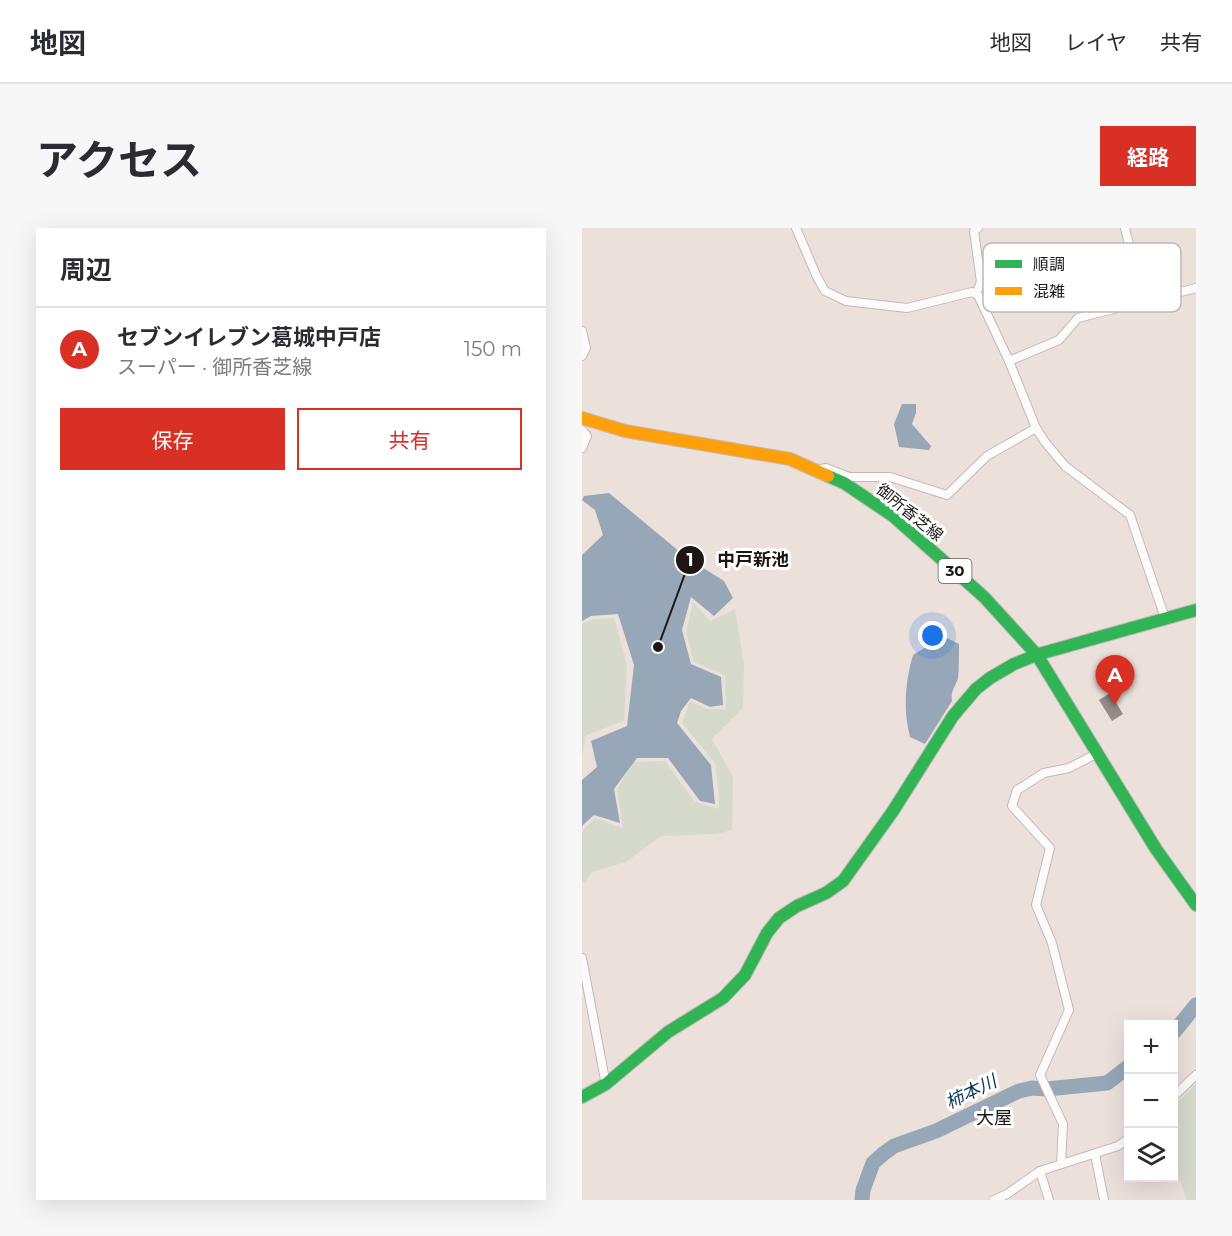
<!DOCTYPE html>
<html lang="ja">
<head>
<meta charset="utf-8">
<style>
  :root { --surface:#fff; --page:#f7f7f7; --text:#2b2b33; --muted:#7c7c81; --line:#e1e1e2; --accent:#d93025 }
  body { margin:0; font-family:Montserrat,"Noto Sans JP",sans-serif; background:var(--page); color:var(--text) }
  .controls { position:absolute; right:18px; bottom:18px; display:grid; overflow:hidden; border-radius:0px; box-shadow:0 6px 24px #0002 }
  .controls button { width:54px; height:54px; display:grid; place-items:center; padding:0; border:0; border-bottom:2px solid var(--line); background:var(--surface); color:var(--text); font:30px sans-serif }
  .you { position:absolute; left:351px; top:408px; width:21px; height:21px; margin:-15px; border:4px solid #fff; border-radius:50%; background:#1a73e8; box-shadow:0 0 0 9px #1a73e833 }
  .badge { display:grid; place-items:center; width:39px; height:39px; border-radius:50%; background:var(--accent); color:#fff; font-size:20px; font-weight:700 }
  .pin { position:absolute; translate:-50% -50px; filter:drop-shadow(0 2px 3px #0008) }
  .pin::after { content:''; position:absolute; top:32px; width:21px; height:18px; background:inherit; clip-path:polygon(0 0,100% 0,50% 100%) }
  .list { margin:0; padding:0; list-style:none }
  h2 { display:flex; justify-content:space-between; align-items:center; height:78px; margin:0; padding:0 24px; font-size:26px }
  h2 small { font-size:20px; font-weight:400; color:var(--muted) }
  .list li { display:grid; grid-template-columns:39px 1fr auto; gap:18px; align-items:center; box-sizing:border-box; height:84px; padding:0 24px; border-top:2px solid var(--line) }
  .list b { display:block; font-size:22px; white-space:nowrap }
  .list p { margin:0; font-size:20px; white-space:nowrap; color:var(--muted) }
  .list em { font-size:20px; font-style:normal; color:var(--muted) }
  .actions { display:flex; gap:12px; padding:18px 24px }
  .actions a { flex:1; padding:14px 0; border:2px solid var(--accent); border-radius:0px; text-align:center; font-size:21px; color:var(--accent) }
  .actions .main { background:var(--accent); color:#fff }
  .icon { flex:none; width:33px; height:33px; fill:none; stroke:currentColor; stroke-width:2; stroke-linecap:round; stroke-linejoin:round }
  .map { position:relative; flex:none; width:614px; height:972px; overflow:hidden; border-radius:0px }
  header { display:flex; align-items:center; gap:36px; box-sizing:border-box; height:84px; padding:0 30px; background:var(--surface); border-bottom:2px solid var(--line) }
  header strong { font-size:28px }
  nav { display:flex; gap:33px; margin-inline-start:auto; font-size:21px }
  .intro { display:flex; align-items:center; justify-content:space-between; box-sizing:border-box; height:144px; padding:0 36px }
  h1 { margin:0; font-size:42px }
  .button { padding:15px 27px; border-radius:0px; background:var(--accent); color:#fff; font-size:21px; font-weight:700 }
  main { display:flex; gap:36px; padding:0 36px }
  aside { flex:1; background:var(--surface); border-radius:0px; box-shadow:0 6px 24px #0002 }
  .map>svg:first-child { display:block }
</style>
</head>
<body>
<header>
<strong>地図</strong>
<nav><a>地図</a><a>レイヤ</a><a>共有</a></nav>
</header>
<div class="intro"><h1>アクセス</h1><a class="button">経路</a></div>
<main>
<aside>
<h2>周辺<small></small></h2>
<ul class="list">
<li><span class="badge">A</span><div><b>セブンイレブン葛城中戸店</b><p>スーパー · 御所香芝線</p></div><em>150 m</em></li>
</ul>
<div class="actions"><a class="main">保存</a><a>共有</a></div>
</aside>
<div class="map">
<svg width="614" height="972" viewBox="0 0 614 972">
  <rect width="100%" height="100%" fill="#ece0db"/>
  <g fill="#d6dacc">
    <path d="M111,374L128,393L153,381L162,435L161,480L130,511L151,549L150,602L135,606L79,608L44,634L10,644L3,655L0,653V603L13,590L41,600L35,561L52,534L83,533L113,574L137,581V566L133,535L100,495L108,473L125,481H144L143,447L112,434L104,405Z"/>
    <path d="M32,390L45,438L42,493L4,507L0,529V396L11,391Z"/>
    <path d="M614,856V972H605L592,937V878Z"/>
  </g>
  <g fill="#97a7b7">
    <path d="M320,176H334V185L330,196L349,218L347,222L317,219L312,196Z"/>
    <path d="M27,265L104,329L142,353L151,370L132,388L109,369L100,402L109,436L139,449L141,477L128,479L109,470L99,483L95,495L129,537L133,576L118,573L86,530H55L32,561L38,595L12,587L0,598V552L15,539L9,513L45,498L52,437L36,386L9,388L0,393V327L21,307L13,282L0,272L2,268Z"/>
    <path d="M353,404L377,416C377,424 377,443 376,450C374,458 368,463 370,473L343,516L328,509C321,482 323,454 331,427L349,416Z"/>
  </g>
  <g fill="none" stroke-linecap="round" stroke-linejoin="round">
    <g stroke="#97a7b7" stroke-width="15">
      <path d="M592,804L614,777"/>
      <path d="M280,972L281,962L291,935L301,926L312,918L354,903L437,863L450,860L465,861L525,855L546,839"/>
    </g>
  </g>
  <path fill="#938b86" d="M528,465L541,486L530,493L517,472Z"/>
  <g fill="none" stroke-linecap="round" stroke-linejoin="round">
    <g stroke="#c3bab6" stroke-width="10">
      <g id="street">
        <path d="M214,0L235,49L243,63L264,73L325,80L390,64L396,67L427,133L454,200L463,214L483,238L548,287L583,390"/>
        <path d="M543,0L561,74"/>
        <path d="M394,66L399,54L392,3L396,0"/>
        <path d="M0,103L4,120L0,128"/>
        <path d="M427,133L477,112L496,90L614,60"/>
        <path d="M0,202L5,208L0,220"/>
        <path d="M239,241L244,240L267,249H308L365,267L405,228L454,200"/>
        <path d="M0,730L24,857"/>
        <path d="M592,868L614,847"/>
        <path d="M513,926L522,972"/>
        <path d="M479,936L481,896L458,847L487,782L470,715L454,677L468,620L430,578L435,562L462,545L487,540L516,525"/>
        <path d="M458,943L467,972"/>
        <path d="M412,972L425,966L458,943L536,918L546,911"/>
      </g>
    </g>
    <g stroke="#c3bab6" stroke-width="14">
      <g id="fast">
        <path d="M246,248L262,255L311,288L402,369L455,427L574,621L614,677"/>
        <path d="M0,869L24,856L86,804L141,770L163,747L185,705L197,690L215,678L244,665L261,653L311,583L371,488L394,461L408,450L432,436L457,426L614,382"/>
      </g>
    </g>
    <g stroke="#c3bab6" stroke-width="14">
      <path id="slow" d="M0,190L43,203L208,231L246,248"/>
    </g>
    <use href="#street" stroke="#fcfafa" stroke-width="8"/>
    <use href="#fast" stroke="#30b455" stroke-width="12"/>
    <use href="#slow" stroke="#ff9f0a" stroke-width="12"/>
  </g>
  <g text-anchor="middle" stroke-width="6" stroke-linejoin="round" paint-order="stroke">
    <rect fill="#fff" stroke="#625c5a" stroke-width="1.5" x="356.5" y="331" width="33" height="24" rx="4.5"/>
    <g font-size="15" font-weight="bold" fill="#1e1614">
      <text x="373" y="348">30</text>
    </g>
    <g font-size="16" fill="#1e1614" stroke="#fff">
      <text transform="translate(328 284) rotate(39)" y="6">御所香芝線</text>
    </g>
    <g font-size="18" font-style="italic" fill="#03355a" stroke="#fff">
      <text transform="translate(389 864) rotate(-26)" y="6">柿本川</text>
    </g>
    <g font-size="18" fill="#1e1614" stroke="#fff">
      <text x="412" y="896">大屋</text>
    </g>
  </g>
  <rect x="401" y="15" width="198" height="69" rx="9" fill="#fff" stroke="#bcb9b8" stroke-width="1.5"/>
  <rect x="413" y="32" width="27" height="8" fill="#30b455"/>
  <rect x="413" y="59" width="27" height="8" fill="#ff9f0a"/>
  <g font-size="16" fill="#1e1614">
    <text x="451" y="42">順調</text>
    <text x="451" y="69">混雑</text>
  </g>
  <path fill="none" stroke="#1e1614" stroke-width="2" d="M76 419L108 332"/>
  <g fill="#1e1614" stroke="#fff" stroke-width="2">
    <circle cx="76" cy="419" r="6"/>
    <circle cx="108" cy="332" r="15"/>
  </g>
  <g font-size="18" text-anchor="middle" font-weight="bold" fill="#fff">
    <text x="108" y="338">1</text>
  </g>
  <g font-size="18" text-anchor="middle" font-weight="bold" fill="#1e1614" stroke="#fff" stroke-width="6" stroke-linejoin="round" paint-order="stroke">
    <text x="171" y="338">中戸新池</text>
  </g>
</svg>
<div class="controls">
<button>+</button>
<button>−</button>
<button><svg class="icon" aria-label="layers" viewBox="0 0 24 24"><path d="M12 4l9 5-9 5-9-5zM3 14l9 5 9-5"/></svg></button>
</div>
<div class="you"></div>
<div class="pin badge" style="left:533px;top:477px">A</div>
</div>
</main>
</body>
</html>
